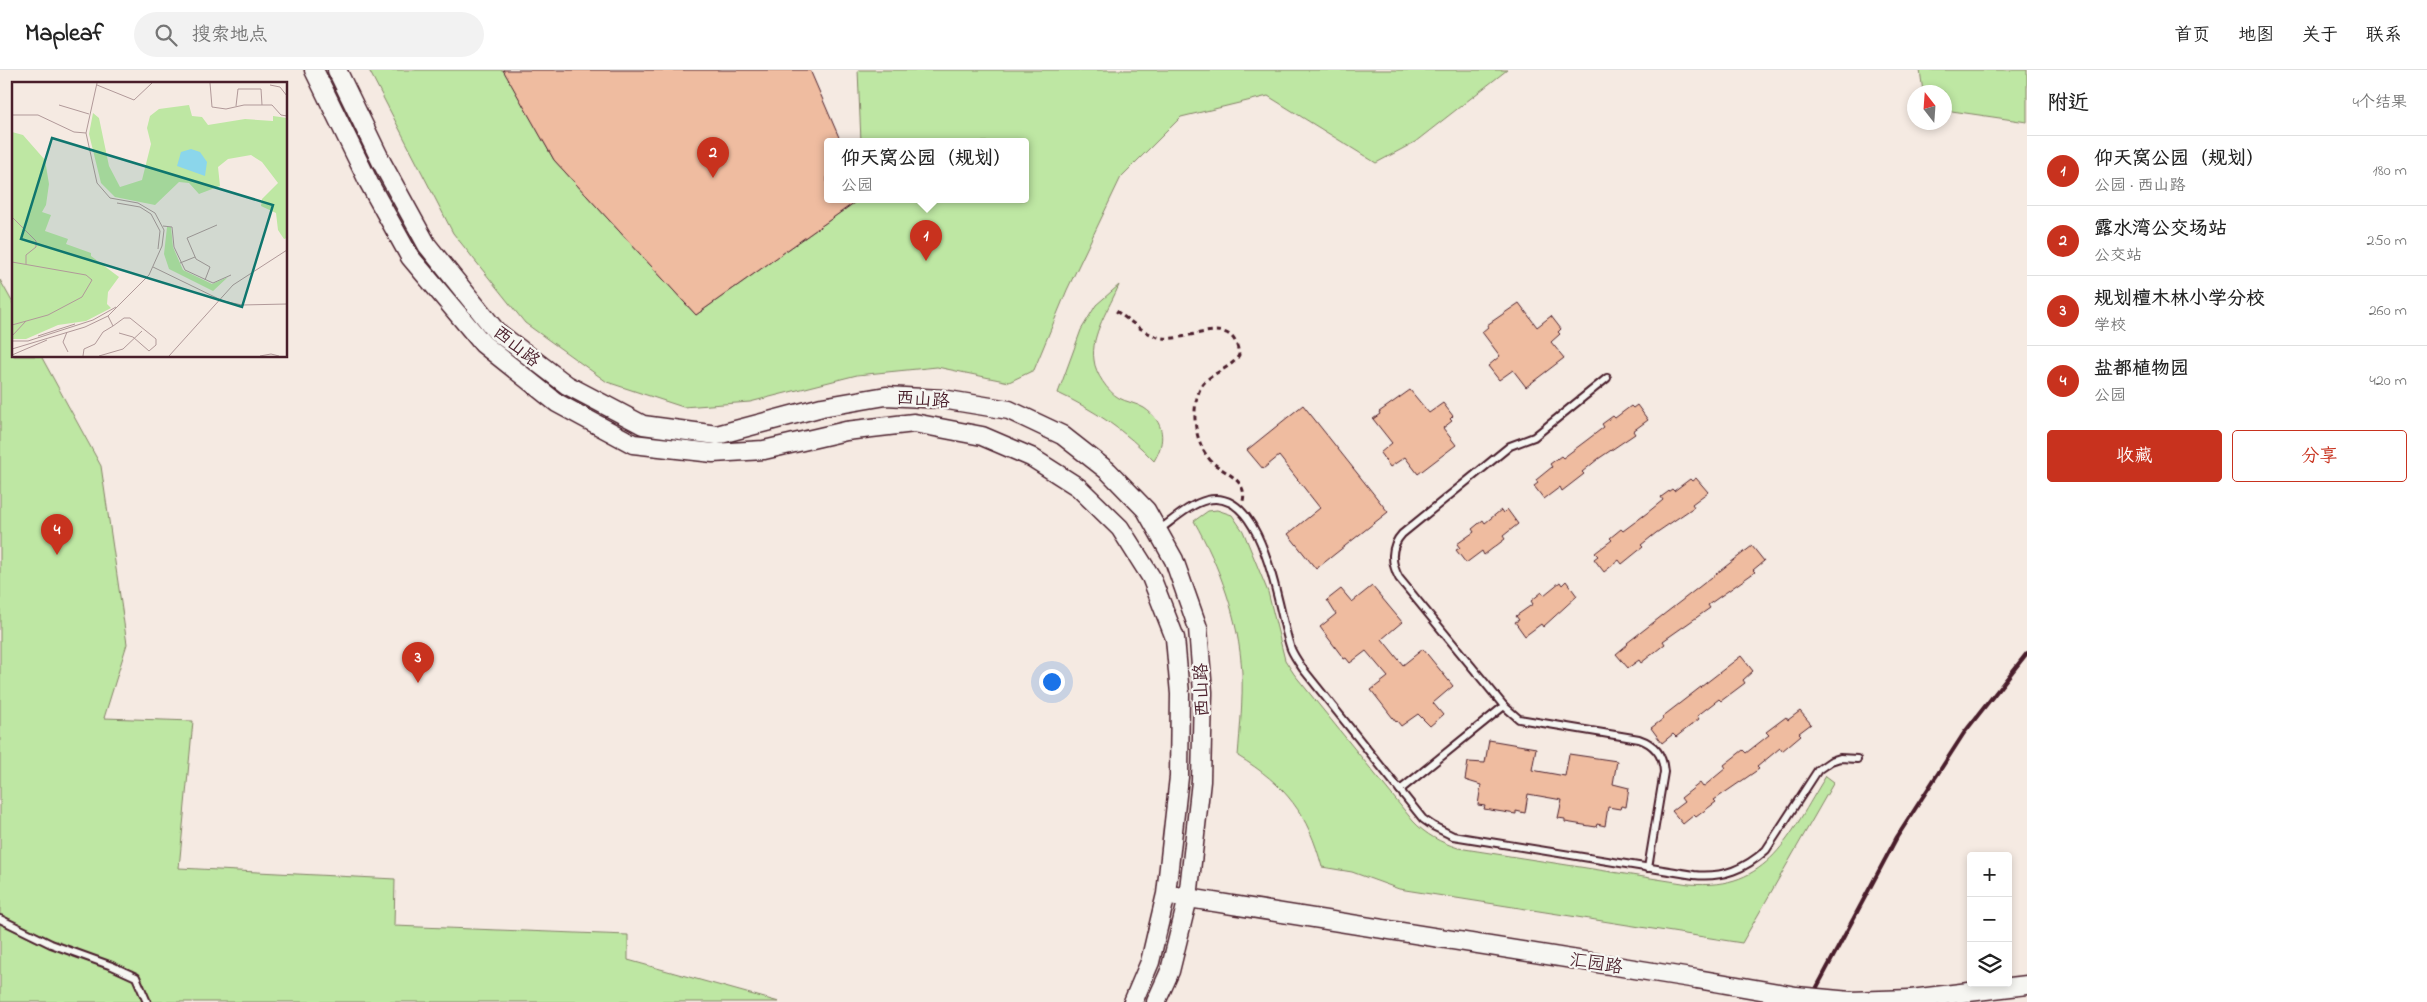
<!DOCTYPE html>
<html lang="zh">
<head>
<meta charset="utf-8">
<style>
  :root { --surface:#fff; --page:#f2f2f2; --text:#222; --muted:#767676; --line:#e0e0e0; --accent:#c8321e }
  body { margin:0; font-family:"Indie Flower","LXGW WenKai TC",sans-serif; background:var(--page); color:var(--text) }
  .controls { position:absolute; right:15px; bottom:15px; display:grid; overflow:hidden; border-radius:5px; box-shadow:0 2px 8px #0003 }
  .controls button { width:45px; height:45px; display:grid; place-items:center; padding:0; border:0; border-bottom:1px solid var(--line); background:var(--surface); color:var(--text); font:25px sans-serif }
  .compass { position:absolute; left:1907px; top:15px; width:45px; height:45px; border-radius:50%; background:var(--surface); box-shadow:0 2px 8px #0003; rotate:343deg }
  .you { position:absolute; left:1051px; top:611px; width:18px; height:18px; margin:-12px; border:4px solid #fff; border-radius:50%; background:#1a73e8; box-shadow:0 0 0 8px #1a73e833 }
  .badge { display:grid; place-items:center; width:32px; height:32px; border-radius:50%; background:var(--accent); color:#fff; font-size:16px; font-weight:700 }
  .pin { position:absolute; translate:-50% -41px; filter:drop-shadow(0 1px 2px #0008) }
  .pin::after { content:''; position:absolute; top:26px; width:18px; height:15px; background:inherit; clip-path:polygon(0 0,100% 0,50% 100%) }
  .popup { position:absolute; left:824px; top:68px; width:205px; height:65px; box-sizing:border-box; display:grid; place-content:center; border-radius:5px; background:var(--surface); filter:drop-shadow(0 1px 4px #0005); font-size:16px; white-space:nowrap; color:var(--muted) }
  .popup b { font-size:19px; color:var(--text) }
  .popup::after { content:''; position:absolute; left:50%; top:100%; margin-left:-10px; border:10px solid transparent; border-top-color:var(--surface) }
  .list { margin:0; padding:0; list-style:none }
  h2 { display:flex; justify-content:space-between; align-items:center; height:65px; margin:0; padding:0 20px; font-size:21px }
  h2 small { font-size:16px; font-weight:400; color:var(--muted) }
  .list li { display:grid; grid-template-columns:32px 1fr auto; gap:15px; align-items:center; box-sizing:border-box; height:70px; padding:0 20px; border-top:1px solid var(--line) }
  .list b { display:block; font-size:19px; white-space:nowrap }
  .list p { margin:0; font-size:16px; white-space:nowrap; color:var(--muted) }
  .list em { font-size:16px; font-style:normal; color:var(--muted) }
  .actions { display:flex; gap:10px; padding:15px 20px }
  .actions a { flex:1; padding:11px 0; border:1px solid var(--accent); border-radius:5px; text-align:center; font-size:18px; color:var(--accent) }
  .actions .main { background:var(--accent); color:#fff }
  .icon { flex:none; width:28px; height:28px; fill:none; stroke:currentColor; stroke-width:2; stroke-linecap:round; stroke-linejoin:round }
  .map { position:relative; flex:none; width:2027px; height:932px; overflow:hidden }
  header { display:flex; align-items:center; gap:30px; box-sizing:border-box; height:70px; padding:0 25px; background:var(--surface); border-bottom:1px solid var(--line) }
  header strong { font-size:24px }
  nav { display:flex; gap:28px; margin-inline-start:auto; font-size:18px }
  .search { width:350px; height:45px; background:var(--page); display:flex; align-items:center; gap:12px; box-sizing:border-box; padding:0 18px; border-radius:28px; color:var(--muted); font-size:19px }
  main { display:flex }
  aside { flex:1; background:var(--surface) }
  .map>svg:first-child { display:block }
</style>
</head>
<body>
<header>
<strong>Mapleaf</strong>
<div class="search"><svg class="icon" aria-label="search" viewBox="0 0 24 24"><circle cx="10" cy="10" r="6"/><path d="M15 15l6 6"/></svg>搜索地点</div>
<nav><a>首页</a><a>地图</a><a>关于</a><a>联系</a></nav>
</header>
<main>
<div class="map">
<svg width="2027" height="932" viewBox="0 0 2027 932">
  <rect width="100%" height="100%" fill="#f5eae2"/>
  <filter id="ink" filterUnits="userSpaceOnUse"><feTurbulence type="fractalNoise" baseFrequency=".02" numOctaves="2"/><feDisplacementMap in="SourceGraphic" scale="10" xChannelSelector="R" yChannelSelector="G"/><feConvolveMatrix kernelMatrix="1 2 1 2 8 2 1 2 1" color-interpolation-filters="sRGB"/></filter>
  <g filter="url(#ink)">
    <g fill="#bee7a3" stroke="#848367">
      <path d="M369,0H504L554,90L696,245L858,130H1025V72H861L858,0H1507L1415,72L1376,93L1268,26L1181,47L1121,107L1067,220L1034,300L1009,312L937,297L857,305L750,332L683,337L607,312L525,253L453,163Z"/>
      <path d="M1920,0H2027V52L1945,40L1944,22H1923Z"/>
      <path d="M0,210L14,235V286H41L101,396L127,574L104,648L193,651L179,798L395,809L394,856L628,865V890L779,932H0Z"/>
      <path d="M1119,215C1110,237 1090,265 1094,290C1095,303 1108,322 1119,328C1126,332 1136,333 1144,338C1165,352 1166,371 1154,391C1126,361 1094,340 1058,323L1081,260L1096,235Z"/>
      <path d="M1217,440L1232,445L1243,461L1268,522L1285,590L1294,604L1413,751C1426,765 1440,772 1458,778L1689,814C1770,821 1789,765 1826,706L1834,712L1742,873L1399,819L1352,802L1322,797C1308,744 1286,715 1238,686C1240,659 1243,630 1242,603C1239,549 1220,497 1194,451L1208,441Z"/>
    </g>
    <g fill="#efbca0" stroke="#4a1f2b">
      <path d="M503,0H810L841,72H827V130H858L696,245L554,90Z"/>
      <path d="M1519,233L1537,257L1551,246L1561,259L1558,262L1560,264L1551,272L1564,288L1526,317L1513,300L1499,310L1488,296L1500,286L1482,262L1488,257L1487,255Z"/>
      <path d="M1410,320L1429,343L1443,333L1453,346L1450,349L1452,351L1443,358L1456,375L1418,404L1405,387L1390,397L1380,383L1392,373L1373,349L1380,344L1379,342Z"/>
      <path d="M1303,335L1388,442L1316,499L1288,464L1320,438L1279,386L1263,399L1247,380Z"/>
      <path d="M1637,335L1648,350L1633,361L1635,364L1598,389L1582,402L1584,404L1562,421L1560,417L1544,429L1534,416L1538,413L1536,410L1552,397L1550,394L1561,386L1563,388L1587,370L1604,357L1602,354L1613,346L1615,348L1631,336L1633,338Z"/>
      <path d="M1696,408L1708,422L1692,434L1694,437L1656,463L1641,475L1643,477L1622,494L1619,490L1604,502L1594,489L1598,486L1595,483L1612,470L1610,468L1621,459L1623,461L1647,443L1663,430L1661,427L1672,419L1674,421L1690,409L1692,411Z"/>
      <path d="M1507,439L1518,454L1503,466L1505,469L1484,485L1482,481L1466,493L1456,480L1460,478L1457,474L1474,462L1472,459L1483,450L1485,453L1501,440L1503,443Z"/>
      <path d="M1752,476L1764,491L1753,500L1755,502L1708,535L1710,538L1663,571L1665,574L1641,593L1639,590L1628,598L1616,584L1628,574L1627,573Z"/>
      <path d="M1566,511L1577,526L1543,557L1541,554L1525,566L1515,552L1519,550L1516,546L1533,534L1531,531L1542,522L1544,525L1560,512L1562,515Z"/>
      <path d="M1372,516L1402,552L1382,569L1403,595L1423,579L1453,616L1433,633L1443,645L1430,656L1418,644L1401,656L1397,651L1396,652L1371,620L1388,607L1366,581L1350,593L1346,588L1344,589L1320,557L1336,544L1327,530L1341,519L1352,532Z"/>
      <path d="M1741,586L1753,601L1743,610L1745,613L1721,631L1719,629L1697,646L1699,649L1676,667L1673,664L1662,673L1651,658L1663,649L1662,647Z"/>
      <path d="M1800,641L1811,654L1799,663L1801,665L1782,681L1780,678L1757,697L1759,699L1714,730L1716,732L1696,747L1694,745L1683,754L1672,741L1684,732L1681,728L1700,713L1703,717L1726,698L1724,695L1743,680L1746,683L1769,665L1766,662L1786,647L1788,650Z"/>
      <path d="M1489,670L1536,678L1532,700L1565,706L1569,684L1617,691L1613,714L1629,718L1626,737L1621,736L1620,739L1608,737L1605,756L1597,754L1596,757L1565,752V749L1558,748L1562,730L1528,724L1525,743L1516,741V744L1484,739L1485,736L1478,735L1481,715L1465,710L1468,692L1485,693Z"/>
    </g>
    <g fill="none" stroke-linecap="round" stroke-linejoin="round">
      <g stroke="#4a1f2b" stroke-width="10">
        <g id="service">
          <path d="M1607,308L1534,367L1510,376L1402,464C1390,477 1391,493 1399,508L1504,636L1519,649L1639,669C1654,674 1663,684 1664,702L1648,798"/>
          <path d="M1159,460C1173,450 1190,434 1207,430C1265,416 1278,544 1291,579C1294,586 1299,593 1303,599L1423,749L1433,756L1453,766L1694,805C1723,808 1745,799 1766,780L1818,700L1831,691L1840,688L1857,689"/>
          <path d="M1400,720L1504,636"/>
          <path d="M0,849L51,874L112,896L136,907L147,932"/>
        </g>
      </g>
      <g stroke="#4a1f2b" stroke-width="21">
        <g id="secondary">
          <path d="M314,0L369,113L410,187L483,274L557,333L633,374L713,383L764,380L846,361L914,353L982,366L1031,387L1078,417L1120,458L1151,507L1175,568L1180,624L1179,707L1166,824L1150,892L1133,932"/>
          <path d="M337,0L382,93L427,175L496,261L567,315L643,355L717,365L822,337L886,326L942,329L1009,340L1062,365L1108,401L1146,440L1174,490L1198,558L1203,622L1201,711L1188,828L1170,901L1156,932"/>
          <path d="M1176,826L1697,909"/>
          <path d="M1911,929L2027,915"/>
        </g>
      </g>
      <path stroke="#4a1f2b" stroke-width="3" stroke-dasharray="5 4" stroke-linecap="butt" d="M1116,241C1129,250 1146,265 1162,268C1190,272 1234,241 1239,285C1230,301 1208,302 1200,319C1190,341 1195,375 1212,392C1224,403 1248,410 1243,431"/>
      <use href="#service" stroke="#f6f6f2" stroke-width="6"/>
      <use href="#secondary" stroke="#f6f6f2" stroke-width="18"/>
      <path stroke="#4a1f2b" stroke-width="4" d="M1809,932L1897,767L1964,663L2027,583"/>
      <g stroke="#4a1f2b" stroke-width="21" stroke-linecap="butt">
        <path id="secondary-bridge" d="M1697,909L1796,926L1850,931L1911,929"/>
      </g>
      <use href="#secondary-bridge" stroke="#f6f6f2" stroke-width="18"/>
    </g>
  </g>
  <g text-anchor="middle" stroke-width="4.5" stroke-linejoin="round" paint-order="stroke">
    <g font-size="18" fill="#4a1f2b" stroke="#f6f6f2">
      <text transform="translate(517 276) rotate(39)" y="6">西山路</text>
      <text transform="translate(923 329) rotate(4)" y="6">西山路</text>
      <text transform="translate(1201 620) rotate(-92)" y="6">西山路</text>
      <text transform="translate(1596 893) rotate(9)" y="6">汇园路</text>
    </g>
  </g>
  <g transform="translate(12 12)">
    <rect width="275" height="275" fill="#f5eae2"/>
    <path d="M177,23L180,34L190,35L196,43L233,37L261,39V34L275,36V156L272,157L266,148L264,131L249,124L250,117L266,101L250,80L239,73L216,77L206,85L208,104L187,112L177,101L167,100L143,123L103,115L89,101L77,52L81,31L87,36L97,84L108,105L130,98L139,62L135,46L138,34L147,27ZM0,50L11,53L33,78L37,102L34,123L30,130L39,133L33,149L56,157L54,162L79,171V174L107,195L96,210L95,222L99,226L74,239L46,243L14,257H0ZM155,145H159L161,165L171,188L200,202L216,195L201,209L157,187L152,172Z" fill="#bee7a3"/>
    <path d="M179,67L188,70L195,80L193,94L165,84L169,70Z" fill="#8bd6eb"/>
    <path fill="none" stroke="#b19999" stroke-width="1" d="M198,1L200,25L214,27L232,23H260L269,33L275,34M85,3L122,18L140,1M258,3L268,5L275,14M47,23L77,32M224,24L226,7H249L250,23M0,33H26L62,50L74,51M105,121L128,125L139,132L148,149L146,167M0,135L24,159V165L14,173V182M151,144L160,145L162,165L173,188L201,201L219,193M0,180L74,193L80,198L70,215L36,233L0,243M168,181L183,175M141,185L211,219L230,223L275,222M193,198L198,185L184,177L175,156L205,143M96,234L101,244L112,236H118L144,257V263L137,269L121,255L107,251M55,250L51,260L56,270M0,254L14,239M26,254L63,242M0,259H16L81,238L104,225M0,267L73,245L96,234L137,193L150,164L152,148L143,131L126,121L98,116L85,101L74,51L85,1M0,273L35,258M71,274L72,267L83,262L91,250L101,244M87,274L111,267L130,249M157,274L221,203L275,168M248,274L259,272L267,274"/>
    <path fill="#0f766e" fill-opacity="0.15" stroke="#0f766e" stroke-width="2.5" d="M40,56L261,123L230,225L9,157Z"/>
    <rect width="275" height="275" fill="none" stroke="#4a1f2b" stroke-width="2.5"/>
  </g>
</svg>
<div class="controls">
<button>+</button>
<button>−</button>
<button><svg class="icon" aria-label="layers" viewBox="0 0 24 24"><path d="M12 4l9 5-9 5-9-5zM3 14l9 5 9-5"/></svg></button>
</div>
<svg class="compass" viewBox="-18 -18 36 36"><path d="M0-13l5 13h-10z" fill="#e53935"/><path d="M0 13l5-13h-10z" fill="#767676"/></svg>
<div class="you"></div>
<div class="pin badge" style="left:926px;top:191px">1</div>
<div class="popup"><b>仰天窝公园（规划）</b>公园</div>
<div class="pin badge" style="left:713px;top:108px">2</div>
<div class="pin badge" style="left:418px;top:613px">3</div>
<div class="pin badge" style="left:57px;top:485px">4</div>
</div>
<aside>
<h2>附近<small>4个结果</small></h2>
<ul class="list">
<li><span class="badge">1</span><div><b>仰天窝公园（规划）</b><p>公园 · 西山路</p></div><em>180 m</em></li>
<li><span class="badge">2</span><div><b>露水湾公交场站</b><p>公交站</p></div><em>250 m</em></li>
<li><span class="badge">3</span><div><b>规划檀木林小学分校</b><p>学校</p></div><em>260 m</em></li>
<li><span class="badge">4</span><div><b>盐都植物园</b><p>公园</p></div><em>420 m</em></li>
</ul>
<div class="actions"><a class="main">收藏</a><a>分享</a></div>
</aside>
</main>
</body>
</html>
